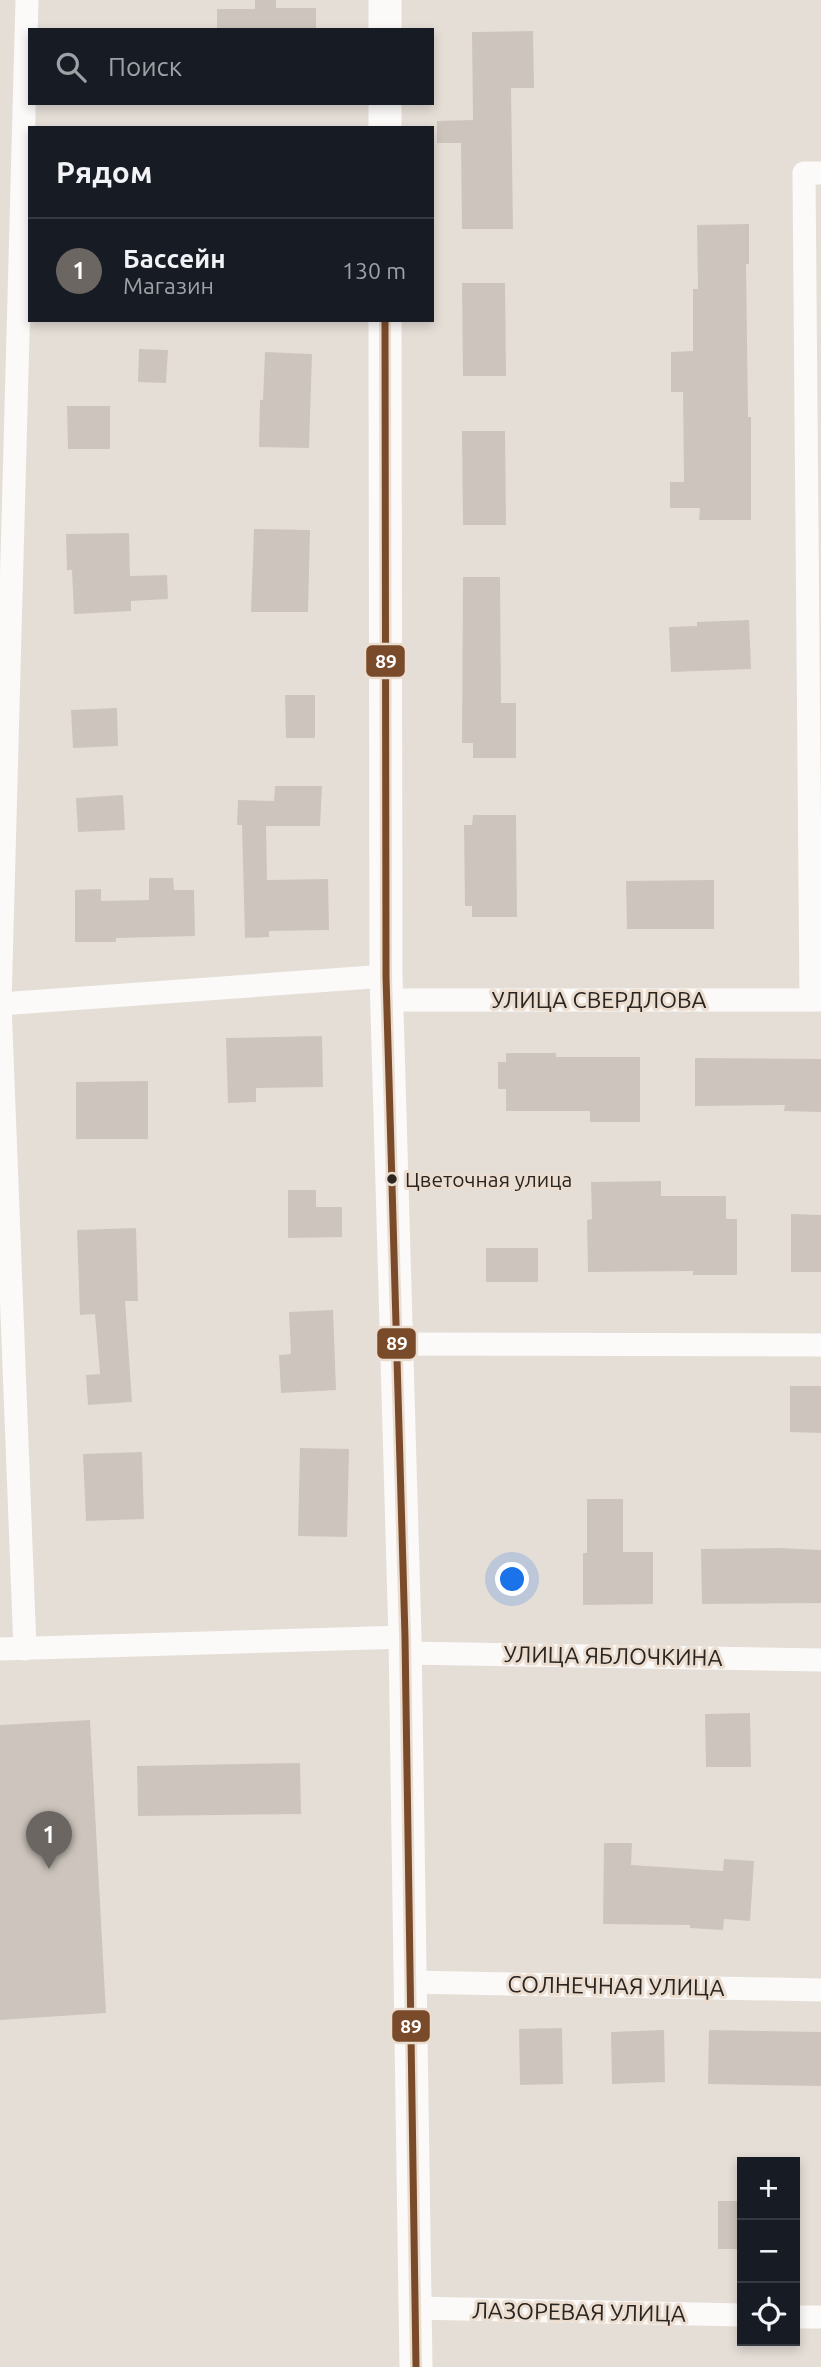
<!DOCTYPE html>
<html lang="ru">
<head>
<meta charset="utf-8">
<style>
  :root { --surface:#171b24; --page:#20242c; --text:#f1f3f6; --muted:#9ea1a6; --line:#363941; --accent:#6b6661 }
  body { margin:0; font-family:Ubuntu,sans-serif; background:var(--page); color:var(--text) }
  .controls { position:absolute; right:21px; bottom:21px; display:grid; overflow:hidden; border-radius:0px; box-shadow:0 4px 10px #0003 }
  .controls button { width:63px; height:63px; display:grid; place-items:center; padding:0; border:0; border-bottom:2px solid var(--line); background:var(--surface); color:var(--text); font:35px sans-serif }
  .you { position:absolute; left:513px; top:1580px; width:24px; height:24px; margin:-18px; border:5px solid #fff; border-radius:50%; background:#1a73e8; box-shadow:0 0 0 10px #1a73e833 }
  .badge { display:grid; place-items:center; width:46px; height:46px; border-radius:50%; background:var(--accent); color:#fff; font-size:23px; font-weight:700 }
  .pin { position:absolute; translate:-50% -58px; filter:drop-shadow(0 2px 4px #0008) }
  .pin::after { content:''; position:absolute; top:37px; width:24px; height:21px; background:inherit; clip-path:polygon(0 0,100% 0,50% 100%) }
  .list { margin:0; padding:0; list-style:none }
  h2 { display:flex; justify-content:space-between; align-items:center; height:91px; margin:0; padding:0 28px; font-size:30px }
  h2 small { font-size:23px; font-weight:400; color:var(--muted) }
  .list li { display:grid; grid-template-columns:46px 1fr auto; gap:21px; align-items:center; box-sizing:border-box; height:105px; padding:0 28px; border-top:2px solid var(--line) }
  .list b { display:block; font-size:26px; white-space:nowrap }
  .list p { margin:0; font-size:23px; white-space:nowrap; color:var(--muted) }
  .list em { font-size:23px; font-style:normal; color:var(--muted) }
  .icon { flex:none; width:38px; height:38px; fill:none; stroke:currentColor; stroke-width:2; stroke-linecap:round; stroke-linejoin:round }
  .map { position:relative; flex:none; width:821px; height:2367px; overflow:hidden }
  .search { position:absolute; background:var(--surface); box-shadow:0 4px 10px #0003; left:28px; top:28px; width:406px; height:77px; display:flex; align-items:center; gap:18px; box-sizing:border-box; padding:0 24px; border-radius:0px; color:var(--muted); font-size:26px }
  .panel { position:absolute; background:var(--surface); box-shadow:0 4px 10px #0003; left:28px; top:126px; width:406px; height:196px; border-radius:0px }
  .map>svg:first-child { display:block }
</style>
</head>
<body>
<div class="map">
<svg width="821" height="2367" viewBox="0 0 821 2367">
  <rect width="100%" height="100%" fill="#e5ded7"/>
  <g fill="#cdc5bd">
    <path d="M255,0H276V8H316V30H217V9H255Z"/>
    <path d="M533,31L534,88H511L513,229H462L461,143H437V121L473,120L472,32Z"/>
    <path d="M749,224V264H746L748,417H751V520H699L700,508H670V482H684L683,392H671V352L693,351V289H698L697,225Z"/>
    <path d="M462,283H505L506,376H463Z"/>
    <path d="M139,349L168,350L166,383L138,382Z"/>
    <path d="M265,352L312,354L309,448L259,447L260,400H263Z"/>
    <path d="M67,406H110V449H68Z"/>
    <path d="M462,431H505L506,525H463Z"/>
    <path d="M254,529L310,530L308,612H251Z"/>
    <path d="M129,533L130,576L167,575L168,599L131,601V611L74,614L72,570H67L66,534Z"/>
    <path d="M463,577H500L501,703H516V758H473V743H462Z"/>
    <path d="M749,620L751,669L671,672L669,627L697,626V622Z"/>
    <path d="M285,695H315V738H286Z"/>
    <path d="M117,708L118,746L73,748L71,710Z"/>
    <path d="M275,786H322L320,826H266L267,880L328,879L329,930L269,931V937L245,938L242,825H237L238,800L274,801Z"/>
    <path d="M123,795L125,830L78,832L76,798Z"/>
    <path d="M473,815H516L517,917H472V906H465L464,825H472Z"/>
    <path d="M149,878H173L174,890H194L195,936L116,938V942H75V890L101,889V901L149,900Z"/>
    <path d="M714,880V929H627L626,881Z"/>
    <path d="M322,1036L323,1087L256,1088V1102L228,1103L226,1038Z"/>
    <path d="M506,1053H556V1057H640V1122H590V1111H506V1089H498V1062H506Z"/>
    <path d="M695,1058L821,1059V1112L784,1111L785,1105L695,1106Z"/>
    <path d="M148,1081V1139H76V1082Z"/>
    <path d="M661,1181V1196H726V1219H737V1275H693V1271L588,1272L587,1220L592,1219L591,1182Z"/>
    <path d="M288,1190H316V1207H342V1237L288,1238Z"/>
    <path d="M791,1214L821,1215V1272H791Z"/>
    <path d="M136,1228L138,1301H125L132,1402L88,1405L86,1375L100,1374L95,1314L80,1315L77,1230Z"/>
    <rect x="486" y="1248" width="52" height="34"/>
    <path d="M333,1310L336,1390L281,1393L279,1355L291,1354L289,1312Z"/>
    <path d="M790,1386H821V1433L790,1432Z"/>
    <path d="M300,1448L349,1449L347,1537L298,1536Z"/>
    <path d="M142,1452L144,1519L86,1521L83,1454Z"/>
    <path d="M587,1499H623V1552H653V1604L583,1605V1553H587Z"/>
    <path d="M780,1548L821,1550V1603L702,1604L701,1549Z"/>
    <path d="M750,1713L751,1767H706L705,1714Z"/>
    <path d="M90,1720L106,2013L0,2020V1725Z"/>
    <path d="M300,1763L301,1814L138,1816L137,1766Z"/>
    <path d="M604,1843H632L631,1865L723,1871L724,1859L754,1861L750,1921L724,1919L723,1930L690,1928V1925L603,1924Z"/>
    <path d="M562,2028L563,2084L520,2085L519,2029Z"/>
    <path d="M664,2030L665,2082L612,2084L611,2032Z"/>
    <path d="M709,2030L821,2032V2086L708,2084Z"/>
    <rect x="718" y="2201" width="24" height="48"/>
  </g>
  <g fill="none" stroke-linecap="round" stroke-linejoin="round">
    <g stroke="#fbfaf9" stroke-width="23">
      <path d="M387,1000H821"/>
      <path d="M811,1000L804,173H821"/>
      <path d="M0,1004L386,976"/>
      <path d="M397,1344L821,1345"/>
      <path d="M0,1649L405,1637"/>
      <path d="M25,1649L0,1004L27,0"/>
      <path d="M405,1653L821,1660"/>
      <path d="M410,1982L821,1990"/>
      <path d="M415,2308L742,2315"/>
      <path d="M795,2317H821"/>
    </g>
    <g stroke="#fbfaf9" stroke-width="33">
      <path d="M385,0V30"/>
      <path d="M385,103V128"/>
      <path d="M385,320L386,976L405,1637L416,2367"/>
    </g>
    <g stroke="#ebded1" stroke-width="12">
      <path id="bus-1" d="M385,320L386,976L405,1637L416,2367"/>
    </g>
    <use href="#bus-1" stroke="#7a4b2a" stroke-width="7"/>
  </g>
  <circle fill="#2a2521" stroke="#ebded1" stroke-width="2.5" cx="392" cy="1179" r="6"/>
  <g text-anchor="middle" stroke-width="6" stroke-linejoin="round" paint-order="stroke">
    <g font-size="21" fill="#2a2521" stroke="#ebded1" text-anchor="start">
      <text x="405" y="1187">Цветочная улица</text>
    </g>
    <g font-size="23" fill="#2a2521" stroke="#ebded1">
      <text x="599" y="1008">УЛИЦА СВЕРДЛОВА</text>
      <text transform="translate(613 1656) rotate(1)" y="8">УЛИЦА ЯБЛОЧКИНА</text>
      <text transform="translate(616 1986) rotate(1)" y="8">СОЛНЕЧНАЯ УЛИЦА</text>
      <text transform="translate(579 2312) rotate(1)" y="8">ЛАЗОРЕВАЯ УЛИЦА</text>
    </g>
  </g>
  <g stroke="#ebded1" stroke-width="2.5">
    <rect x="365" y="644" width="41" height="34" rx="7" fill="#7a4b2a"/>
    <rect x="376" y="1327" width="41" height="33" rx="7" fill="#7a4b2a"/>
    <rect x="391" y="2009" width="40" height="34" rx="7" fill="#7a4b2a"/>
  </g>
  <g font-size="19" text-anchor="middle" font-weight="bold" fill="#fff">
    <text x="386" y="668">89</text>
    <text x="397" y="1350">89</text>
    <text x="411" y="2033">89</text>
  </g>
</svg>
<div class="controls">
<button>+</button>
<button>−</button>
<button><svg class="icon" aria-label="locate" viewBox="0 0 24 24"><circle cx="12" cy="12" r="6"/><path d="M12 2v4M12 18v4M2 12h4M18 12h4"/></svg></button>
</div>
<div class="you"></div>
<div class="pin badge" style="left:49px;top:1869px">1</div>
<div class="search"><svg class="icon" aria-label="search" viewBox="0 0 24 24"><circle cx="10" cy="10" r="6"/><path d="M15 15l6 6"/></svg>Поиск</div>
<section class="panel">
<h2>Рядом<small></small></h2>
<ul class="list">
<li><span class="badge">1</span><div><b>Бассейн</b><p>Магазин</p></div><em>130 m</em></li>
</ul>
</section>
</div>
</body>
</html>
